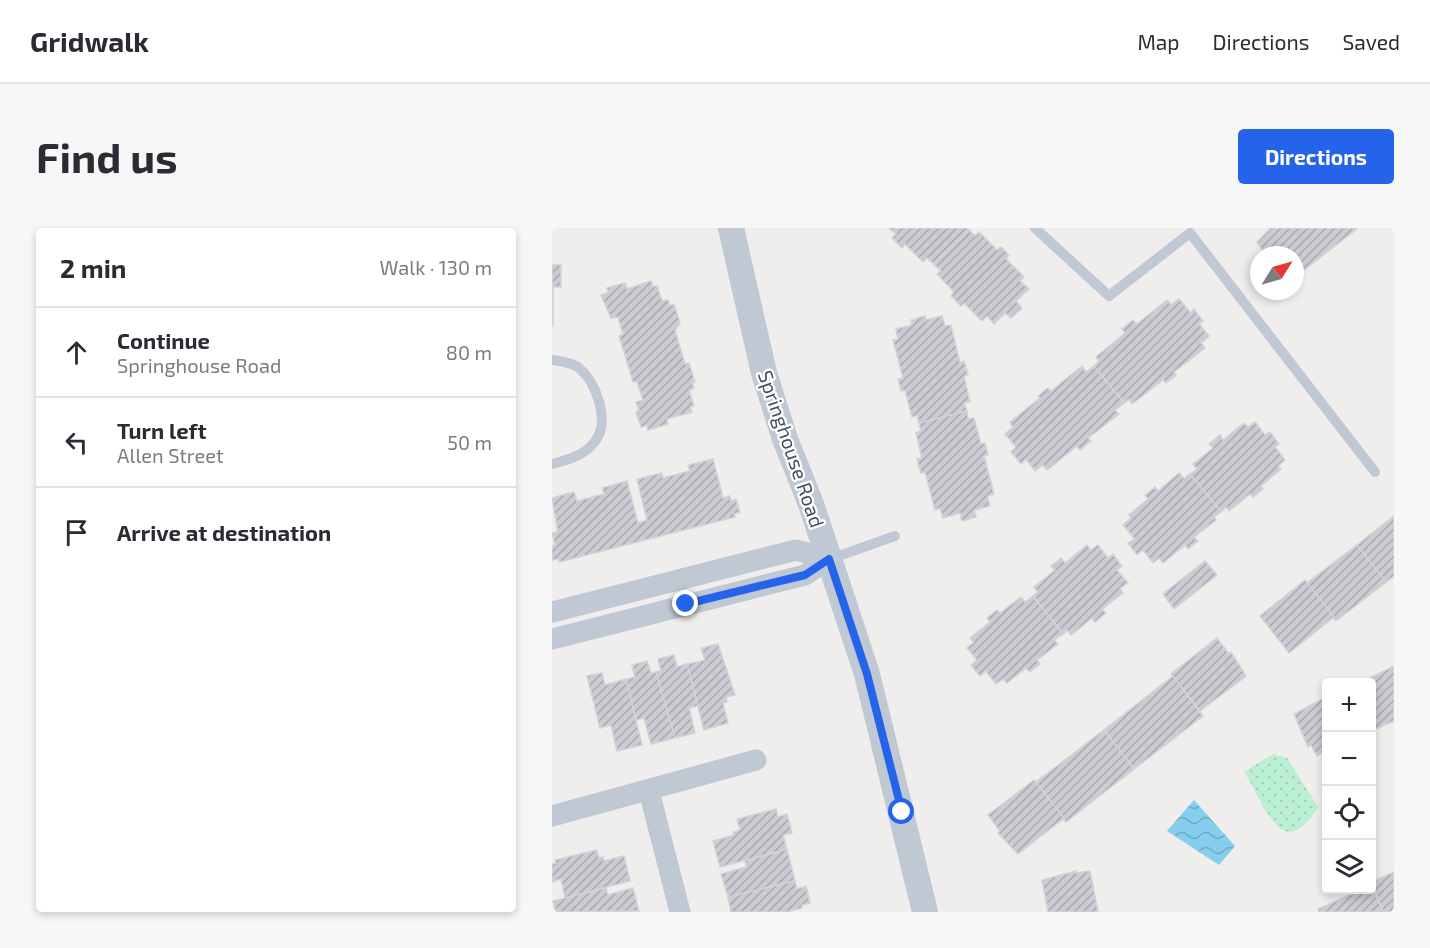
<!DOCTYPE html>
<html lang="en">
<head>
<meta charset="utf-8">
<style>
  :root { --surface:#fff; --page:#f7f7f7; --text:#2b2b33; --muted:#7c7c81; --line:#e1e1e2; --accent:#2563eb }
  body { margin:0; font-family:"Exo 2",sans-serif; background:var(--page); color:var(--text) }
  .controls { position:absolute; right:18px; bottom:18px; display:grid; overflow:hidden; border-radius:6px; box-shadow:0 3px 9px #0003 }
  .controls button { width:54px; height:54px; display:grid; place-items:center; padding:0; border:0; border-bottom:2px solid var(--line); background:var(--surface); color:var(--text); font:30px sans-serif }
  .compass { position:absolute; left:698px; top:18px; width:54px; height:54px; border-radius:50%; background:var(--surface); box-shadow:0 3px 9px #0003; rotate:53deg }
  .stop { position:absolute; width:18px; height:18px; margin:-14px; border:4px solid #2563eb; border-radius:50%; background:#fff }
  .stop.end { background:#2563eb; border-color:#fff; box-shadow:0 2px 6px #0008 }
  .list { margin:0; padding:0; list-style:none }
  h2 { display:flex; justify-content:space-between; align-items:center; height:78px; margin:0; padding:0 24px; font-size:26px }
  h2 small { font-size:20px; font-weight:400; color:var(--muted) }
  .list li { display:grid; grid-template-columns:39px 1fr auto; gap:18px; align-items:center; box-sizing:border-box; height:90px; padding:0 24px; border-top:2px solid var(--line) }
  .list b { display:block; font-size:22px; white-space:nowrap }
  .list p { margin:0; font-size:20px; white-space:nowrap; color:var(--muted) }
  .list em { font-size:20px; font-style:normal; color:var(--muted) }
  .icon { flex:none; width:33px; height:33px; fill:none; stroke:currentColor; stroke-width:2; stroke-linecap:round; stroke-linejoin:round }
  .map { position:relative; flex:none; width:842px; height:684px; overflow:hidden; border-radius:6px }
  header { display:flex; align-items:center; gap:36px; box-sizing:border-box; height:84px; padding:0 30px; background:var(--surface); border-bottom:2px solid var(--line) }
  header strong { font-size:28px }
  nav { display:flex; gap:33px; margin-inline-start:auto; font-size:21px }
  .intro { display:flex; align-items:center; justify-content:space-between; box-sizing:border-box; height:144px; padding:0 36px }
  h1 { margin:0; font-size:42px }
  .button { padding:15px 27px; border-radius:6px; background:var(--accent); color:#fff; font-size:21px; font-weight:700 }
  main { display:flex; gap:36px; padding:0 36px }
  aside { flex:1; background:var(--surface); border-radius:6px; box-shadow:0 3px 9px #0003 }
  .map>svg:first-child { display:block }
</style>
</head>
<body>
<header>
<strong>Gridwalk</strong>
<nav><a>Map</a><a>Directions</a><a>Saved</a></nav>
</header>
<div class="intro"><h1>Find us</h1><a class="button">Directions</a></div>
<main>
<aside>
<h2>2 min<small>Walk · 130 m</small></h2>
<ul class="list">
<li><svg class="icon" aria-label="ahead" viewBox="0 0 24 24"><path d="M12 20V5M6 11l6-6 6 6"/></svg><div><b>Continue</b><p>Springhouse Road</p></div><em>80 m</em></li>
<li><svg class="icon" aria-label="left" viewBox="0 0 24 24"><path d="M17 20v-9H6M10 6l-5 5 5 5"/></svg><div><b>Turn left</b><p>Allen Street</p></div><em>50 m</em></li>
<li><svg class="icon" aria-label="arrive" viewBox="0 0 24 24"><path d="M6 21V4h12l-3 4 3 4H6"/></svg><div><b>Arrive at destination</b></div></li>
</ul>
</aside>
<div class="map">
<svg width="842" height="684" viewBox="0 0 842 684">
  <defs>
    <pattern id="park-dots" width="8" height="8" patternUnits="userSpaceOnUse" patternTransform="scale(1.5)"><rect width="8" height="8" fill="#baefd3"/><path d="M2 2h.1M6 6h.1" fill="none" stroke="#a1cfb7" stroke-width="1.8" stroke-linecap="round"/></pattern>
    <pattern id="water-waves" width="16" height="10" patternUnits="userSpaceOnUse" patternTransform="scale(1.5)"><rect width="16" height="10" fill="#86ceed"/><path d="M0 5q4-4 8 0t8 0" fill="none" stroke="#6faac3"/></pattern>
    <pattern id="building-hatch" width="6" height="6" patternUnits="userSpaceOnUse" patternTransform="scale(1.5)"><rect width="6" height="6" fill="#caccd2"/><path d="M-1 1l2-2M0 6l6-6M5 7l2-2" fill="none" stroke="#a6a8ad"/></pattern>
  </defs>
  <rect width="100%" height="100%" fill="#f0eded"/>
  <path fill="url(#park-dots)" d="M721,526L735,530L766,579C729,639 713,575 692,544Z"/>
  <path fill="url(#water-waves)" d="M642,572L683,618L667,637L615,603Z"/>
  <g fill="url(#building-hatch)" stroke="#d1d3d9" stroke-width="1.5">
    <path d="M337,0H415L417,2L382,36L375,30L371,34L353,16L350,20L340,10L344,6Z"/>
    <path d="M719,0H806L752,42L748,37L743,41V27H714L705,14Z"/>
    <path d="M417,2L423,8L427,4L445,22L449,19L457,27L454,31L472,49L468,53L477,61L464,73L470,80L459,90L453,85L442,96L435,88L430,93L412,75L409,78L399,68L402,64L385,46L389,43L382,36Z"/>
    <path d="M0,37H9V59H1V99Z"/>
    <path d="M99,53L101,59L105,58L110,73L116,72L118,78L122,76L128,95L123,102L133,136L137,135L143,154L140,155L142,160L137,162L142,178L138,179L140,184L115,191L116,196L96,202L95,197L89,199L84,184L87,183L84,174L91,172L85,154H81L72,124L67,108L71,106L66,89L59,90L49,67L56,65L55,60L73,55L75,61Z"/>
    <path d="M627,71L639,85L642,81L651,93L647,96L657,108L649,115L653,120L622,144L624,147L614,155L611,152L580,176L577,171L572,175L542,138L547,133L544,129L573,105L570,101L581,92L585,96L615,72L619,77Z"/>
    <path d="M373,88L374,92L390,88L393,98L399,97L408,135L412,133L416,147L412,148L418,174L412,175L415,183L367,195L365,187L360,189L353,162L349,163L346,151L351,150L341,112L346,111L344,101L360,97L359,92Z"/>
    <path d="M530,138L534,144L542,138L572,175L563,182L567,186L536,210L539,213L528,222L525,218L495,242L491,237L483,243L474,231L469,236L459,224L464,219L453,206L461,199L458,194L488,170L486,168L496,160L499,163Z"/>
    <path d="M415,183L416,191L422,190L429,216L433,215L436,227L432,228L442,266L435,268L438,278L422,282L424,289L410,293L408,285L391,290L388,280L383,282L373,244L369,245L365,231L370,230L364,205L369,203L367,195Z"/>
    <path d="M703,194L713,207L718,204L727,216L723,219L733,232L726,238L729,241L709,258L711,261L701,269L698,266L677,283L674,279L669,284L638,246L645,241L641,236L661,220L657,216L668,207L671,212L692,195L696,199Z"/>
    <path d="M161,231L171,270L178,268L179,273L184,271L188,284L182,286L183,289L7,334L6,331L0,332V318L3,317L0,305L6,304L0,270L22,264L25,273L52,266L50,260L75,253L86,295L95,292L85,251L110,245L111,250L138,243L136,237Z"/>
    <path d="M627,245L632,251L638,246L669,284L662,289L664,292L642,309L646,313L636,321L633,317L611,335L607,330L601,335L591,322L585,327L576,315L583,311L571,297L579,290L577,287L596,271L593,267L603,259L606,263Z"/>
    <path d="M842,288V348L834,354L805,317Z"/>
    <path d="M535,317L539,322L546,317L556,330L561,326L570,338L565,342L576,355L568,360L571,365L550,381L554,385L543,394L540,390L519,407L515,402L511,406L481,368L486,364L482,359L503,342L499,338L509,330L513,335Z"/>
    <path d="M805,317L834,354L784,393L755,355Z"/>
    <path d="M653,333L665,347L622,381L611,366Z"/>
    <path d="M753,352L782,389L737,425L708,388Z"/>
    <path d="M481,368L511,406L502,412L506,416L485,432L488,436L478,444L474,440L455,455L451,451L444,456L434,443L428,448L419,437L425,432L415,420L422,414L418,410L438,394L435,390L445,382L448,385L469,369L473,374Z"/>
    <path d="M665,410L677,426L679,424L694,448L648,483L619,446Z"/>
    <path d="M166,416L183,467L174,469L175,474L171,475L176,495L152,502L135,436L153,432L149,420Z"/>
    <path d="M122,427L125,439L135,436L146,478L137,480L143,505L123,510L104,444L109,443L106,431Z"/>
    <path d="M95,433L99,445L104,444L123,510L99,516L92,490L84,492L74,451L83,449L80,437Z"/>
    <path d="M842,438V493L821,502L820,454H810Z"/>
    <path d="M50,445L53,457L74,451L90,517L65,523L59,497L48,500L35,448Z"/>
    <path d="M621,448L651,488L582,541L552,502Z"/>
    <path d="M774,469V522L765,528L759,517L756,519L742,486Z"/>
    <path d="M552,502L582,541L514,594L484,554Z"/>
    <path d="M482,552L512,590L466,626L446,605L448,603L436,587Z"/>
    <path d="M224,581L226,589L235,586L240,605L231,607L235,621L168,639L161,613L182,607L181,604L188,602L185,591Z"/>
    <path d="M235,621L243,653L176,669L169,646L194,639L193,633Z"/>
    <path d="M45,622L47,630L51,629L52,633L72,628L78,653L13,670L9,651L0,654V636L4,635L3,632Z"/>
    <path d="M524,643V645L538,643L546,684H496L490,652Z"/>
    <path d="M842,644V684H831L820,654Z"/>
    <path d="M243,653L245,661L254,658L258,675L250,677V680L234,684H179L176,669Z"/>
    <path d="M820,657L831,684H767L766,681L809,662H820Z"/>
    <path d="M54,660L56,667L81,660L87,683L4,684L1,673Z"/>
  </g>
  <g fill="none" stroke-linecap="round" stroke-linejoin="round">
    <g stroke="#c0c8d3" stroke-width="10">
      <path d="M483,0L557,68L638,5L823,244"/>
      <path d="M0,132C8,133 21,135 27,140C44,154 58,192 44,212C33,228 17,231 0,236"/>
      <path d="M278,331L343,308"/>
    </g>
    <g stroke="#c0c8d3" stroke-width="21">
      <path d="M0,384L244,322L277,331"/>
      <path d="M0,411L253,347L277,331"/>
      <path d="M97,563L128,684"/>
      <path d="M0,588L204,532"/>
    </g>
    <path stroke="#c0c8d3" stroke-width="26" d="M179,0L212,145L233,211L259,276L315,446L373,684"/>
  </g>
  <g fill="none" stroke-linecap="round" stroke-linejoin="round">
    <path stroke="#2563eb" stroke-width="8" d="M134,376L253,347L277,331L315,446L350,584"/>
  </g>
  <g text-anchor="middle" stroke-width="4.5" stroke-linejoin="round" paint-order="stroke">
    <g font-size="20" fill="#454f5b" stroke="#fff">
      <text transform="translate(239 221) rotate(71)" y="7">Springhouse Road</text>
    </g>
  </g>
</svg>
<div class="controls">
<button>+</button>
<button>−</button>
<button><svg class="icon" aria-label="locate" viewBox="0 0 24 24"><circle cx="12" cy="12" r="6"/><path d="M12 2v4M12 18v4M2 12h4M18 12h4"/></svg></button>
<button><svg class="icon" aria-label="layers" viewBox="0 0 24 24"><path d="M12 4l9 5-9 5-9-5zM3 14l9 5 9-5"/></svg></button>
</div>
<svg class="compass" viewBox="-18 -18 36 36"><path d="M0-13l5 13h-10z" fill="#e53935"/><path d="M0 13l5-13h-10z" fill="#7c7c81"/></svg>
<div class="stop" style="left:350px;top:584px"></div>
<div class="stop end" style="left:134px;top:376px"></div>
</div>
</main>
</body>
</html>
